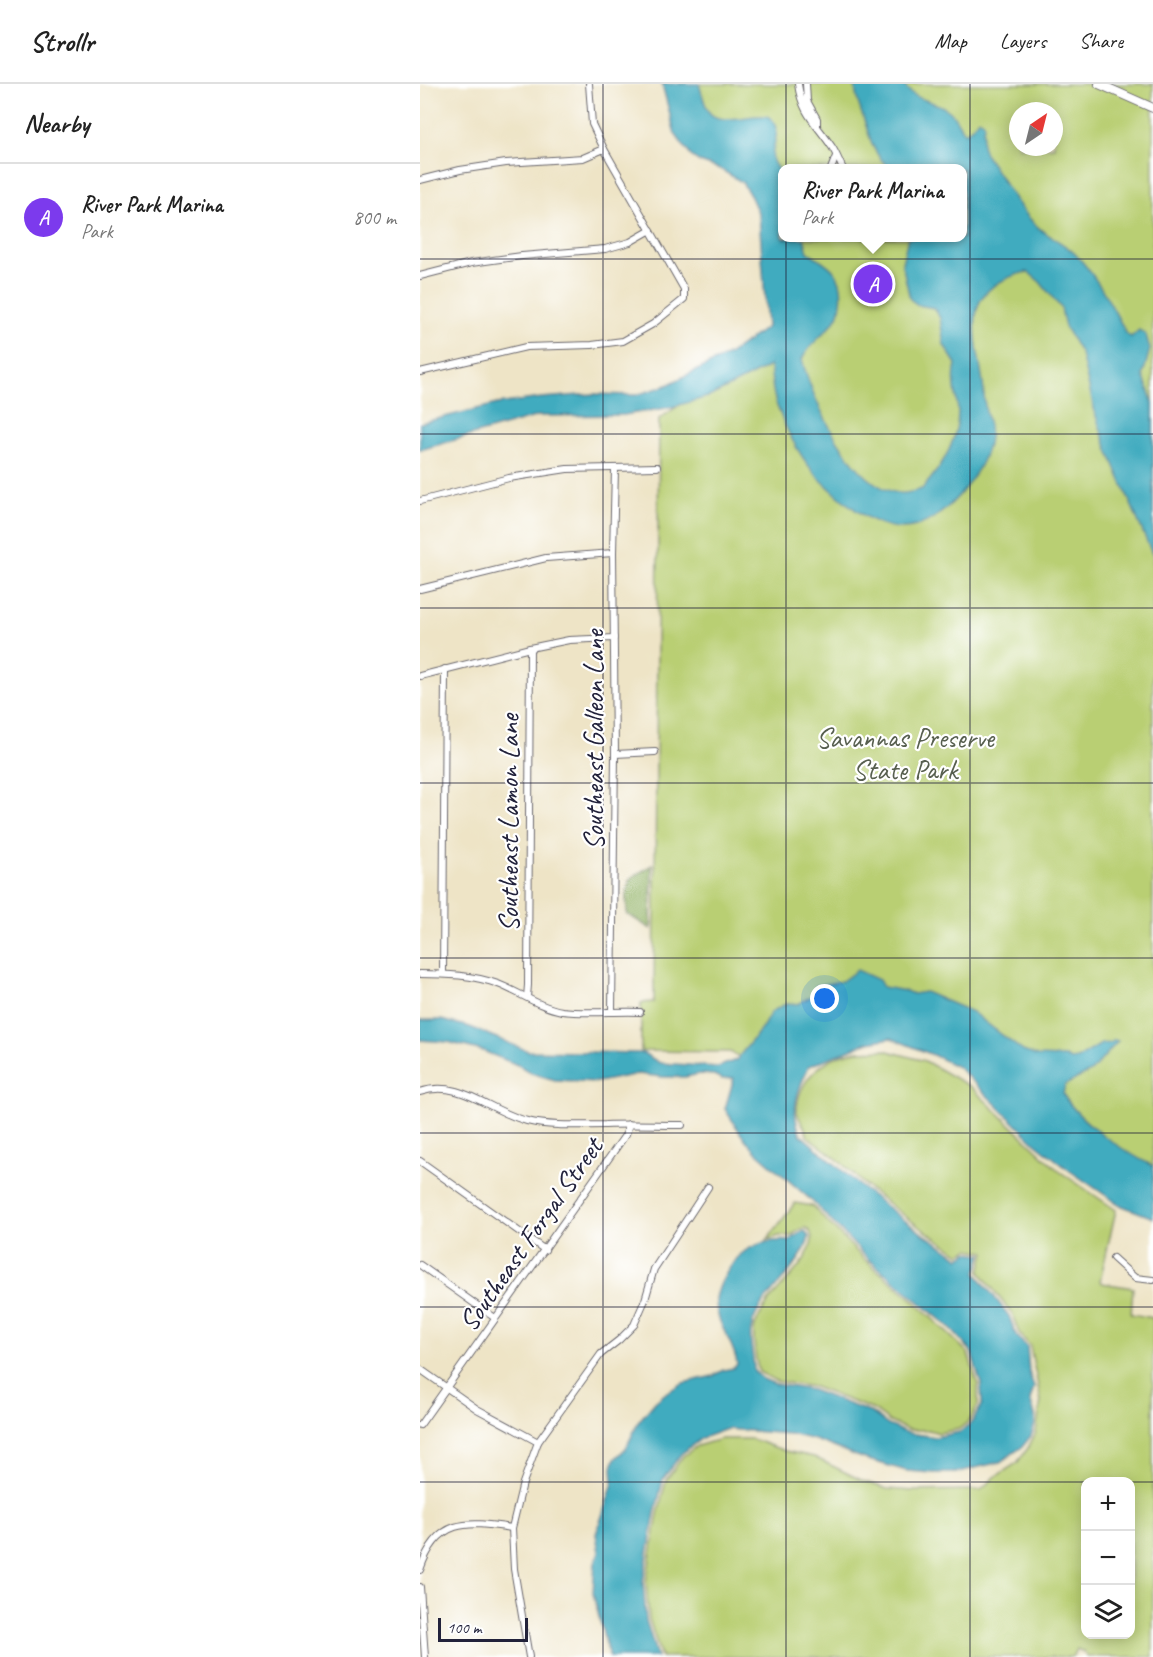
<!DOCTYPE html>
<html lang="en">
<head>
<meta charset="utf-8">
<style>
  :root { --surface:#fff; --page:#f6f6f6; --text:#222; --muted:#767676; --line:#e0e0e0; --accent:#7c3aed }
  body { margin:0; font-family:Caveat,sans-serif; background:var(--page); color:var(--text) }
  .controls { position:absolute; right:18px; bottom:18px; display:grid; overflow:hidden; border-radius:12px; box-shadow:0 3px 15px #0003 }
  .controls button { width:54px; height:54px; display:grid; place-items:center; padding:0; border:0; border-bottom:2px solid var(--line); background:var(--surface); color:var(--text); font:30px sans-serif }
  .compass { position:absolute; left:589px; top:18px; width:54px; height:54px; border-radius:50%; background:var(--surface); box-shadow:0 3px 15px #0003; rotate:35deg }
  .scale { position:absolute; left:18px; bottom:15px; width:90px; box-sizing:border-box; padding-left:6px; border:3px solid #22223b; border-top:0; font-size:16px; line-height:21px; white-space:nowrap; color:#22223b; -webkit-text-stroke:4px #fff; paint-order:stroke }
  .you { position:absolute; left:405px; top:915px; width:21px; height:21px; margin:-15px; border:4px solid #fff; border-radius:50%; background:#1a73e8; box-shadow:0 0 0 9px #1a73e833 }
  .badge { display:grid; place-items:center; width:39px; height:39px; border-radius:50%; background:var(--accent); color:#fff; font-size:20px; font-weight:700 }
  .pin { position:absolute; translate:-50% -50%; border:3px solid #fff; box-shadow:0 2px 6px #0006 }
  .popup { position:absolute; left:358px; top:80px; width:189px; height:78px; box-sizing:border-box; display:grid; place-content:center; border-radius:12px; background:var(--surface); filter:drop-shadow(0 2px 4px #0005); font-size:20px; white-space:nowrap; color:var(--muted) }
  .popup b { font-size:22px; color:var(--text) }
  .popup::after { content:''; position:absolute; left:50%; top:100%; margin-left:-12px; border:12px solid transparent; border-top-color:var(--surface) }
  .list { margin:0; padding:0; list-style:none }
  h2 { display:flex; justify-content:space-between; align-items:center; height:78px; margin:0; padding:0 24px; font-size:26px }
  h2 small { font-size:20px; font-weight:400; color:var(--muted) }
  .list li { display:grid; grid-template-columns:39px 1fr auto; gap:18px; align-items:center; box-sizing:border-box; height:108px; padding:0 24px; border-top:2px solid var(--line) }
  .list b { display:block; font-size:22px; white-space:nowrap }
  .list p { margin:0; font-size:20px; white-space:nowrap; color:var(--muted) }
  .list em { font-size:20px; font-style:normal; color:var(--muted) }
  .icon { flex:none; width:33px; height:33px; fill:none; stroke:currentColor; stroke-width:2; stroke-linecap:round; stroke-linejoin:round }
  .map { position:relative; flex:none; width:733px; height:1573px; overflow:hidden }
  header { display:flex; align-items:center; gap:36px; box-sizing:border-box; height:84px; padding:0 30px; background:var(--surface); border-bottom:2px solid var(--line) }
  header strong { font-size:28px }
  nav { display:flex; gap:33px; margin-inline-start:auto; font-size:21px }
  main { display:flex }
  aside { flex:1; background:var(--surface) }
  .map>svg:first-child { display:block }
</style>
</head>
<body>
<header>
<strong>Strollr</strong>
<nav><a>Map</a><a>Layers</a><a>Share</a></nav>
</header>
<main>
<aside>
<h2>Nearby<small></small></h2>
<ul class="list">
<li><span class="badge">A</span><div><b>River Park Marina</b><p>Park</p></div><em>800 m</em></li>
</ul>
</aside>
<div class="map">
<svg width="733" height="1573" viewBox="0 0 733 1573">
  <rect width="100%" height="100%" fill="#fff"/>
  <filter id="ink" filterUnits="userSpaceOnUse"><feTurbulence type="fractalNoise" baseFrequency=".0167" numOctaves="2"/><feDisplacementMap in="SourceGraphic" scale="12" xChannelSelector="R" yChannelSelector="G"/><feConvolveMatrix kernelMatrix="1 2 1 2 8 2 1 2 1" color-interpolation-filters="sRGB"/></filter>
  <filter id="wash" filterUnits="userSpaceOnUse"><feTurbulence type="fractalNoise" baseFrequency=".008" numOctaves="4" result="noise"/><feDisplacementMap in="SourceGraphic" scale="24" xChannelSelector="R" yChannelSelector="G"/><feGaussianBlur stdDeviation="1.35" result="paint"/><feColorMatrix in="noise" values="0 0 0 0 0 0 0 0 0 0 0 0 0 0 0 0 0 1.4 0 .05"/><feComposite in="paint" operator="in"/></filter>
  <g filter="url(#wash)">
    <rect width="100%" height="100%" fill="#eee4c6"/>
    <g fill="#b9cf73" stroke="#6e7857" stroke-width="1.5" fill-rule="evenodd">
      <path d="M257,0H733V1100L462,918L337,981L310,968L221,967V919L234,918L239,335L300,294L370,221L359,122ZM598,27H634V63H598ZM363,85H543V154H363Z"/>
      <path d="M464,966L505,977L551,1003L639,1087L696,1126L680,1197L682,1199L713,1204L711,1230L733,1234V1573H667L664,1568L657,1565L652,1573H241L229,1535L226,1498L238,1430L246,1396L263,1372L277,1362L301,1355H332L365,1367L394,1373L443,1397L467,1405L493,1407L561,1406L575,1393L597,1379L608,1364L616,1348L621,1317L610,1262L599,1249L592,1230L560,1188L565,1168L549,1165L540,1170L498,1142L448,1104L417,1075L387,1052C387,1041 377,1037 377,1026C378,996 403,974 431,968C441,966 453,967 464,966ZM666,1398H710V1550H666Z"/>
      <path d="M375,1119L392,1122L445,1176L491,1214L548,1269L558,1301V1321L550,1336L539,1345L519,1349L509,1346H489L470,1338L454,1326L394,1303L356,1297L339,1288C336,1278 332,1252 335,1242C339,1232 346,1221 352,1213C362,1201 408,1159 386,1144L380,1145L371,1152H359L347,1156Z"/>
    </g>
    <path fill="#92b265" stroke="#5a6a50" stroke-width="1.5" d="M232,781L231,845L207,830L206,812L210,795Z"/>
    <g fill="#40abbf" stroke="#31667d" stroke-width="1.5">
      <path d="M242,0H279C282,9 284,20 289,28C299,43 333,28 350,33C365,52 349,59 353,77C355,83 361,87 363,93C366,103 363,141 363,154H384L388,168C410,181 425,190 421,219C420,223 420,229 418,232C408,248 391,258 382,275C392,316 432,403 479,409C487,410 494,407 502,405C521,384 538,358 538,328C537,312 532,296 536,280L524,261L520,234L514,224L498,221L490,215L482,179L488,154H543V85L469,84C451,67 451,55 443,33C439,21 435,13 435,0H483C498,20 511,14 528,26C537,32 538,43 546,49L559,35L564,39L562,61L565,70C580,92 593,115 610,135C624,153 643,156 657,172C678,194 692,223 707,250L711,253L719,246L726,251L730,265L723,291L733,319V472L688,366L676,332L661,270L645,243L641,224L620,198L608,188C589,191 564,203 558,222C551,246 560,276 563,299C564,307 564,314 565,322C566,333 571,341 569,353C567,375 554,393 541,409C490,470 449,442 401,396C381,376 367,348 357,322C352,309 352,295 350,282L291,312L252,323L204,331L118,332L0,366V339L77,320L121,314L174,310L216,311L245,302L308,271L347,243L339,131L331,113L322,98L300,85L280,78L271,72L255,50Z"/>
      <path d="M437,886L459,896L463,903L486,907L493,910L505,908L552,928L603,967L617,972L645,973L650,976L657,975L681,960L691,959L694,956L698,957L672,987L645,1001L643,1010C660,1039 703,1067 733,1082V1134L700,1121L650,1087L615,1059L538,983L513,971L471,954L448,958L389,982C378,1005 369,1027 381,1051L445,1106L496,1145L540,1174L548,1168L562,1170L556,1189L589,1232L596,1251L607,1263L609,1288L614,1303L610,1316L615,1331V1340L611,1352L602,1363L580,1378L534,1389H514L487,1387L445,1375L395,1356L370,1350L307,1345L282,1354L261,1370L243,1395L235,1429L223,1498L226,1536L237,1573H189L173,1509L175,1479L179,1468L176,1450L193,1399L192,1383L195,1375L206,1364L219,1337L235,1318L247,1308L263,1299L293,1292L303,1286L314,1284L317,1280C315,1259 297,1243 296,1219C295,1204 313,1175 325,1167C337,1159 355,1155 369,1157L381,1148L385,1147L389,1153C381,1187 335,1214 331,1246C329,1259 334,1273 334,1287L343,1295L355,1300L392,1306L452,1329L468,1341L488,1349L516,1353L540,1348L552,1338L562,1321L561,1300L551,1267L529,1243L447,1174L391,1116L336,1068L321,1050L305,1025L314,994L302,995L294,991L280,990L265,993H243L218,990L178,998L135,996L111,989L100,982L63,967L28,958L0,956V936H21L50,943L108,967L223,969L240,979L298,983L316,976L342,944L351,928L367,919L378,920L392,912L396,902L422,897Z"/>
    </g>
  </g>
  <g filter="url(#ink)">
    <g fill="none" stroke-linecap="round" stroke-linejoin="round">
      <g stroke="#69666c" stroke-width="8">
        <g id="street">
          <path d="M378,0C382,30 396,39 412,63C416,69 419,77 423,85"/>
          <path d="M386,0L387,17L397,35V41"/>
          <path d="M411,85L416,72"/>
          <path d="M0,96L40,86L86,79L163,74L184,65"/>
          <path d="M0,192L51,179L102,172L185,165L210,158L231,146"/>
          <path d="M0,288L106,263L172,261L203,257L233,240L264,215V205L184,65L172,40L169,0"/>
          <path d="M0,417L89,394L147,385L237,383"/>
          <path d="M0,505L126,474L193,469"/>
          <path d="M0,592L110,564L149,556L194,554"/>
          <path d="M195,670L235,668"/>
          <path d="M0,890C26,890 53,891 78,900C99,908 119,923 142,927C164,930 196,927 220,928"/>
          <path d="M23,890L25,585"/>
          <path d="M107,913L108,901L110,564"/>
          <path d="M192,927L195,670L193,469L195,385"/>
          <path d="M0,1008C40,994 70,1028 107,1037C132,1043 159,1041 185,1041C211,1040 236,1041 262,1041"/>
          <path d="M0,1077L125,1166"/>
          <path d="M693,1174L715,1194L733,1196"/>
          <path d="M0,1181L75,1234"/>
          <path d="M0,1285L57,1325L118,1358"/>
          <path d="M0,1341L206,1050L209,1040"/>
          <path d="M0,1486C17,1434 46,1437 92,1444"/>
          <path d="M0,1503L5,1573"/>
          <path d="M109,1573L94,1485L92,1444L103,1399L118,1358L181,1270L199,1256L214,1241L225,1216L234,1185L288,1103"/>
        </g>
      </g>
      <g stroke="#69666c" stroke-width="10">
        <path id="secondary" d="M679,0L733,24"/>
      </g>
      <use href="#street" stroke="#fff" stroke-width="6"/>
      <use href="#secondary" stroke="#fff" stroke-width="8"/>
    </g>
  </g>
  <path fill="none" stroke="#22223b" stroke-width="1.5" stroke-opacity="0.55" d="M183,0V1573M366,0V1573M550,0V1573M0,175H733M0,350H733M0,524H733M0,699H733M0,874H733M0,1049H733M0,1223H733M0,1398H666M710,1398H733"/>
  <g text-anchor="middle" stroke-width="4.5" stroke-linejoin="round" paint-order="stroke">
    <g font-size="28" fill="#575f4f" stroke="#fff">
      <text x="485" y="663">Savannas Preserve<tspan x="485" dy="32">State Park</tspan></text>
    </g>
    <g font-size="28" fill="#22223b" stroke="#fff">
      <text transform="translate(173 656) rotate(-90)" y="10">Southeast Galleon Lane</text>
      <text transform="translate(88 739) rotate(-90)" y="10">Southeast Lamon Lane</text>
      <text transform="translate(110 1150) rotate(-55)" y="10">Southeast Forgal Street</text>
    </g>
  </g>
</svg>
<div class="controls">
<button>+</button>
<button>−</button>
<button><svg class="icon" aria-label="layers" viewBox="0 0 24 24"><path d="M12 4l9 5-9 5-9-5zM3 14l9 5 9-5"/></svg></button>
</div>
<svg class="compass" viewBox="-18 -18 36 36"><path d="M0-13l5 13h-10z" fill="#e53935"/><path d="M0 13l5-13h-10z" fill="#767676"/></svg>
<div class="scale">100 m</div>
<div class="you"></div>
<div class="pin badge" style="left:453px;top:200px">A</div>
<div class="popup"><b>River Park Marina</b>Park</div>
</div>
</main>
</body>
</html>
